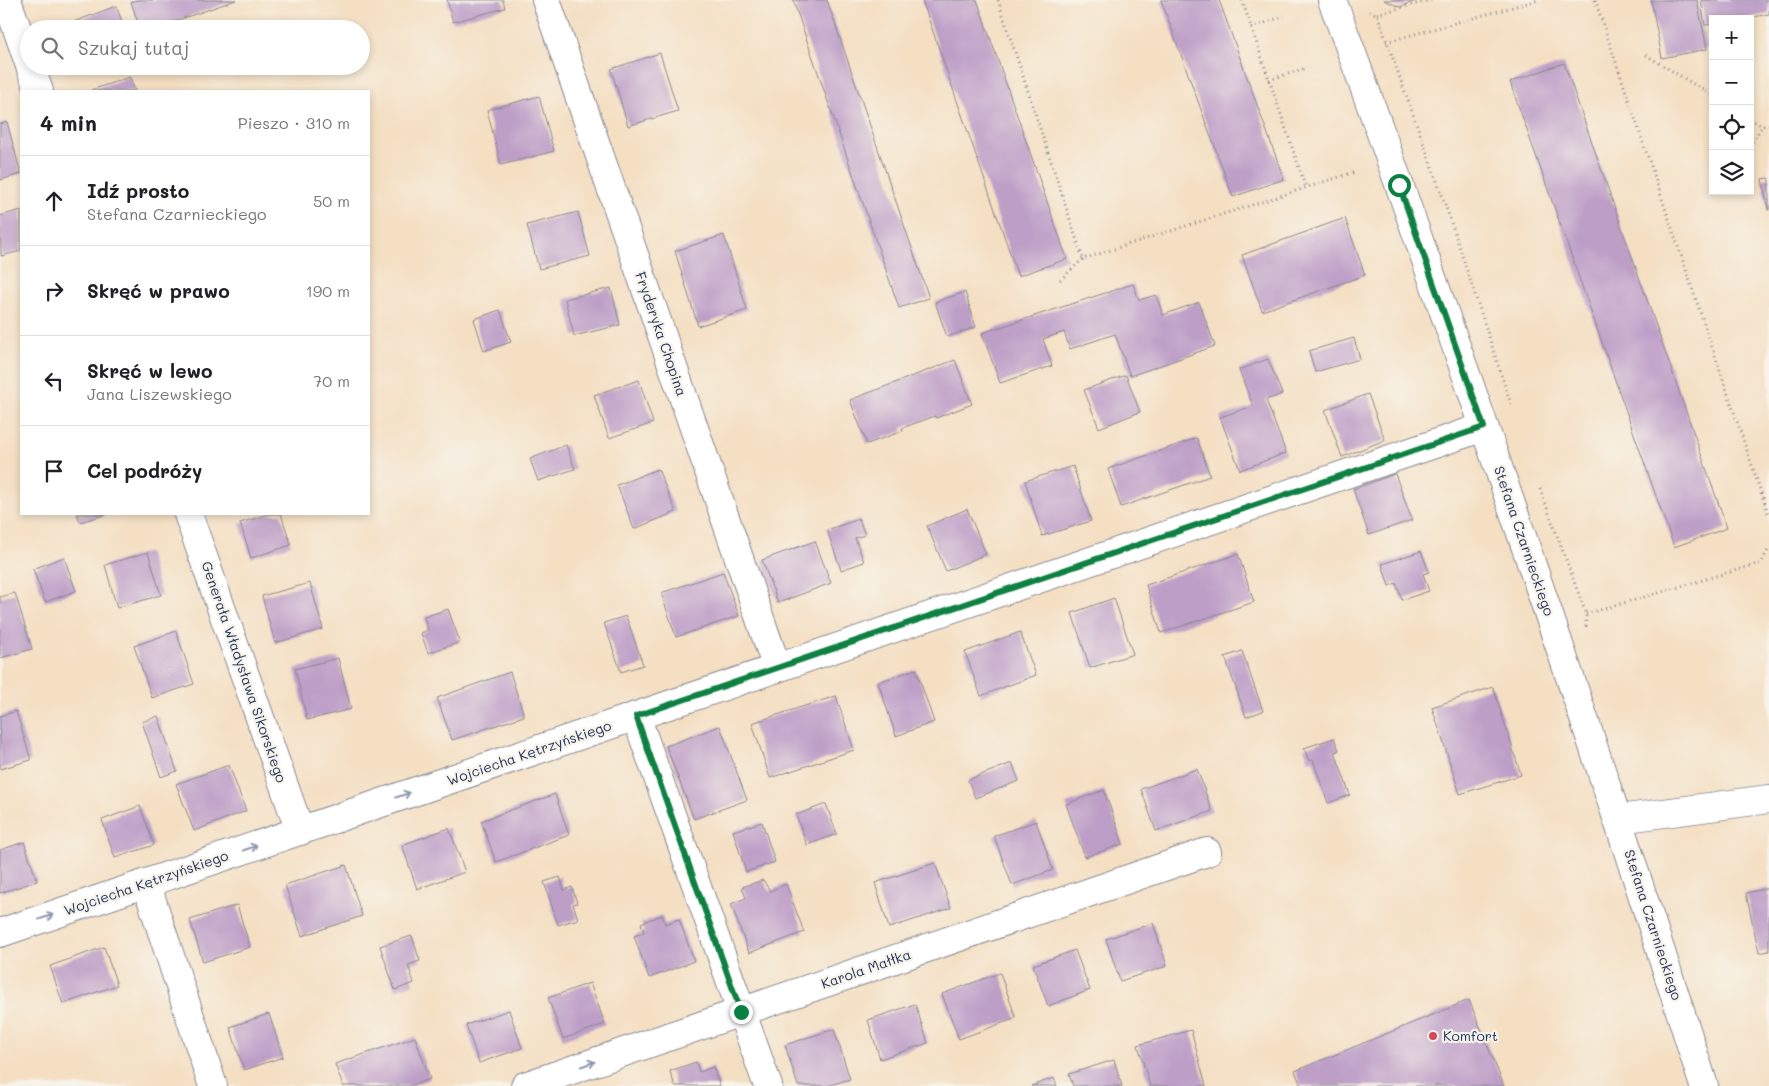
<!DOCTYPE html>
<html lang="pl">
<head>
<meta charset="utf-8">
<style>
  :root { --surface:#fff; --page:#f6f6f6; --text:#202124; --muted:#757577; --line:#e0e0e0 }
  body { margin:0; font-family:Mali,sans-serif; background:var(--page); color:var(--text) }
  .controls { position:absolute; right:15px; top:15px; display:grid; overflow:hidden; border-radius:0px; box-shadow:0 2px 8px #0003 }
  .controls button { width:45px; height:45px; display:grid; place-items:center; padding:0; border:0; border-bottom:1px solid var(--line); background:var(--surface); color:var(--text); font:25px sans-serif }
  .stop { position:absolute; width:15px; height:15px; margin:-11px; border:4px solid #0b8043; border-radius:50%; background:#fff }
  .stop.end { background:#0b8043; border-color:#fff; box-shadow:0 1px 5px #0008 }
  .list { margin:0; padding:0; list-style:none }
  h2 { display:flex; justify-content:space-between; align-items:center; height:65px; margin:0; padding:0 20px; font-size:21px }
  h2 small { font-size:16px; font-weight:400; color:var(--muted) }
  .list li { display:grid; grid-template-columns:32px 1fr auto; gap:15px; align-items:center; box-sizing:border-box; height:90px; padding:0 20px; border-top:1px solid var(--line) }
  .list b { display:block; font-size:19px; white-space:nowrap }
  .list p { margin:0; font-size:16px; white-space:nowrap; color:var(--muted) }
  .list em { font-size:16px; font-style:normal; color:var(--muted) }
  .icon { flex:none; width:28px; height:28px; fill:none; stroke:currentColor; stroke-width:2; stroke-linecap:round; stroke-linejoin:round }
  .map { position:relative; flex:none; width:1769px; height:1086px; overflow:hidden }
  .search { position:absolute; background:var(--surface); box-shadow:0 2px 8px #0003; left:20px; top:20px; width:350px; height:55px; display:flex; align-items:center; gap:12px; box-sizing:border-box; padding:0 18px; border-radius:28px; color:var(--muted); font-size:19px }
  .panel { position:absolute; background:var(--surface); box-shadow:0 2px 8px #0003; left:20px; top:90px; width:350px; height:425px; border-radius:0px }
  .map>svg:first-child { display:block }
</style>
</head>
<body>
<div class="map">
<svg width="1769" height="1086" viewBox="0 0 1769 1086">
  <rect width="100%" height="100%" fill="#f7f3e8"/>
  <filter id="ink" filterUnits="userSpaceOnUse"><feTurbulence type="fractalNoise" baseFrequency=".02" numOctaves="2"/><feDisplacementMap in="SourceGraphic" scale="10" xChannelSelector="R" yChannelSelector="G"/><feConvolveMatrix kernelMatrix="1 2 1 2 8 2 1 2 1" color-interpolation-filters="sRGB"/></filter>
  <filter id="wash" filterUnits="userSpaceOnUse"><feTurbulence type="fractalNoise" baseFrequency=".0096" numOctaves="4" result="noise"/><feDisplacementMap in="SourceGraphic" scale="20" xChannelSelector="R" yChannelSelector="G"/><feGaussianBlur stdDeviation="1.12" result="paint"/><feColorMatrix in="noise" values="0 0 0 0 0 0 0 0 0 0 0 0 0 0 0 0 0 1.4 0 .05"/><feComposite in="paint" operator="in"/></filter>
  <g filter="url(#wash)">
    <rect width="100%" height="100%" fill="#f4dfc3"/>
    <g id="blocks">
      <g fill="#bd9ec7">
        <path d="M137,0H236L152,29H140L131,2Z"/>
        <path d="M447,0H503L505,8L453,22Z"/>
        <path d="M793,0H827L929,298L899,308Z"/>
        <path d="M922,0H977L1067,259L1018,276Z"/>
        <path d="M1161,0H1219L1284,179L1233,197Z"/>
        <path d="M1384,0H1417L1400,7Z"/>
        <path d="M1651,0H1697L1707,49L1662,58Z"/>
        <path d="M1701,0H1769V14L1743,19H1713V24L1705,25Z"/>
        <path d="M116,6L125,29H55Z"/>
        <path d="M660,53L678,111L628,126L611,69Z"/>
        <path d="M1564,63L1727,528L1674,547L1510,82Z"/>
        <path d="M130,77L135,91H92L91,90Z"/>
        <path d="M539,96L554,151L501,165L487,110Z"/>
        <path d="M7,122L21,174L0,180V124Z"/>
        <path d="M1769,178V210H1768L1762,179Z"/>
        <path d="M21,210V251L1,256L0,216Z"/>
        <path d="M578,212L590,256L539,269L527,225Z"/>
        <path d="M1345,218L1365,275L1262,311L1242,255Z"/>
        <path d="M724,235L747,310L698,326L675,251Z"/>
        <path d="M1133,284L1139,300L1156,295L1163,315L1199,302L1215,346L1130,376L1115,334L1070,349L1064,332L1043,339L1052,366L1000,383L982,333Z"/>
        <path d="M611,288L620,325L574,336L565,299Z"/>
        <path d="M965,292L976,327L947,337L935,302Z"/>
        <path d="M500,310L511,342L484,351L474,319Z"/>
        <path d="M1354,338L1360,359L1315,372L1309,351Z"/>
        <path d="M1268,359L1282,394L1266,400L1286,453L1240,470L1220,417L1253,406L1239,370Z"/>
        <path d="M955,360L972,404L936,418L935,416L902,428L903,431L867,444L850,400Z"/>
        <path d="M1126,375L1140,412L1099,428L1084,390Z"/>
        <path d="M639,380L653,423L609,438L594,395Z"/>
        <path d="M1368,394L1385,440L1342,457L1325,410Z"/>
        <path d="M1197,438L1210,476L1121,507L1108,469Z"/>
        <path d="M566,445L575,469L538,481L530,459Z"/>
        <path d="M1073,466L1091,521L1042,536L1025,481Z"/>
        <path d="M658,469L676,512L634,529L617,485Z"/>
        <path d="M1395,474L1412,520L1369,535L1353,489Z"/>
        <path d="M967,509L986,554L946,571L927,526Z"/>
        <path d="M77,514H108L80,522Z"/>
        <path d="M269,514H281L291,545L251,558L240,523Z"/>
        <path d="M859,519L865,535L855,538L864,562L841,570L827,530Z"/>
        <path d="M815,541L831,583L778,603L762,560Z"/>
        <path d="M1421,551L1429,572L1423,574L1429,591L1402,600L1396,583L1389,586L1382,564Z"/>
        <path d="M148,552L161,595L117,608L105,565Z"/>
        <path d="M1238,554L1254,602L1161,633L1146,585Z"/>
        <path d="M64,557L76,591L45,602L33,569Z"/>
        <path d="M723,572L739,616L676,637L661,593Z"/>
        <path d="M310,583L323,629L275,643L262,596Z"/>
        <path d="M15,593L32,649L0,658V597Z"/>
        <path d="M1114,598L1133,654L1090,668L1072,613Z"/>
        <path d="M448,609L460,642L428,653L421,633L428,630L424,617Z"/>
        <path d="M626,616L643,665L621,672L604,623Z"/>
        <path d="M176,631L194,684L152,698L134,646Z"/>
        <path d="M1020,632L1036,675L981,696L965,652Z"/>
        <path d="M1242,651L1263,711L1246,717L1225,657Z"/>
        <path d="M338,658L351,709L307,720L295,669Z"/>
        <path d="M916,669L934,722L896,736L878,682Z"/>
        <path d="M510,672L524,716L452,740L437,698Z"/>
        <path d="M1493,687L1521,775L1460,794L1432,707Z"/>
        <path d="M836,696L854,750L770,778L752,723Z"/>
        <path d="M16,711L31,760L0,769V716Z"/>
        <path d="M158,716L177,771L161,777L142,722Z"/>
        <path d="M720,726L747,800L694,819L666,746Z"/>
        <path d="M1334,738L1339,750L1335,752L1350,795L1328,803L1313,760L1309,761L1304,748Z"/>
        <path d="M1012,763L1019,781L975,798L968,780Z"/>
        <path d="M229,765L246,811L194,831L176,784Z"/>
        <path d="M1197,769L1212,811L1156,831L1141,789Z"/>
        <path d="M1104,790L1123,844L1085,857L1066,804Z"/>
        <path d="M555,794L569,835L496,862L481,821Z"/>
        <path d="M826,804L837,834L807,845L796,815Z"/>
        <path d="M140,806L154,845L115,858L102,820Z"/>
        <path d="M1036,821L1053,870L1012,885L994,836Z"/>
        <path d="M762,822L775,862L746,872L733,831Z"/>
        <path d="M449,828L465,872L417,889L402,845Z"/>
        <path d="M24,842L37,881L0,893V850Z"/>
        <path d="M935,863L951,908L889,928L875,883Z"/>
        <path d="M346,865L362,916L302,936L285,885Z"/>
        <path d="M560,877L564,890L572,887L577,903L573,904L578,919L558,925L544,882Z"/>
        <path d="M763,880L770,891L786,884L804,932L749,953L731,904L746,898L742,887Z"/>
        <path d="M1769,888V951L1759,953L1746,893Z"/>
        <path d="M237,905L250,947L203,962L190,920Z"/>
        <path d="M662,915L665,924L679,919L694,961L649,978L634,936L644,932L641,923Z"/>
        <path d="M1153,923L1167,966L1120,981L1106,939Z"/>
        <path d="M412,936L420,961L408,965L414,983L395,990L380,946Z"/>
        <path d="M104,947L117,985L63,1004L50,966Z"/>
        <path d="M1075,950L1090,990L1048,1006L1033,965Z"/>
        <path d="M1000,973L1016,1018L959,1039L942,994Z"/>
        <path d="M590,983L605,1024L563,1039L548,998Z"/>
        <path d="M1469,1000L1504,1086H1301L1295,1071Z"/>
        <path d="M915,1004L928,1043L880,1059L868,1020Z"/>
        <path d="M509,1010L522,1048L479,1063L466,1025Z"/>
        <path d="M269,1014L283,1057L244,1070L230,1027Z"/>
        <path d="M834,1029L850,1079L827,1086H798L785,1045Z"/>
        <path d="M1191,1030L1206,1086H1150L1138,1045Z"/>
        <path d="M415,1037L430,1079L410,1086H343L335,1064Z"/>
        <path d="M1114,1060L1122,1086H1073L1069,1074Z"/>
        <path d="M696,1062L699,1072L713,1067L720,1086H675L670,1071Z"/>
        <path d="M1054,1078L1057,1086H1031Z"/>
      </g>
    </g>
  </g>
  <g filter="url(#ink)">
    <use href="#blocks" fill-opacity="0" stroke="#888790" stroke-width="1"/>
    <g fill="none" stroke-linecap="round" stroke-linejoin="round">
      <g stroke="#888790" stroke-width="30">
        <g id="minor">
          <path d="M7,0L29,63"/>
          <path d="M546,0L777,668"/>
          <path d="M1332,0C1380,126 1423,253 1468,380C1550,615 1629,850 1704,1086"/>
          <path d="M30,66L39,91"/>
          <path d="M188,514L300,831"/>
          <path d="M636,716L768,1086"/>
          <path d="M1619,819L1769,799"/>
          <path d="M146,883L213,1086"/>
          <path d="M0,933L1484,427"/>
          <path d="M525,1086L1207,852"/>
        </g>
      </g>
      <g stroke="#888790" stroke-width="3" stroke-dasharray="1 4" stroke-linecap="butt">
        <path d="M998,0L1083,259L1355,172"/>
        <path d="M1242,0L1306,188"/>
        <path d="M1595,0L1769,516"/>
        <path d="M1369,12L1377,14L1441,192L1512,407"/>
        <path d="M1377,14L1431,0"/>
        <path d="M1251,28L1284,16"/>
        <path d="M1386,42L1538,0"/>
        <path d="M1646,55L1713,96"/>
        <path d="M1269,80L1306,68"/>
        <path d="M1750,119L1762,126L1769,125"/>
        <path d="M1750,146L1762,126"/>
        <path d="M1060,280L1083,259"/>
        <path d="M1540,489L1586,614V627"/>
        <path d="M1586,614L1761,563L1769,548"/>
      </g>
      <use href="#minor" stroke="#fff" stroke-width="28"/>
    </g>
    <defs><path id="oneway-shaft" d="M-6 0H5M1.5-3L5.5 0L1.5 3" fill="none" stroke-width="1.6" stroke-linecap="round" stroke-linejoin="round" transform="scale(1.25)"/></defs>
    <g stroke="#8d97ae">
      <use href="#oneway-shaft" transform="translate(403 795) rotate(-19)"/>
      <use href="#oneway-shaft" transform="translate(250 848) rotate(-19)"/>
      <use href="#oneway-shaft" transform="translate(46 917) rotate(-19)"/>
      <use href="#oneway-shaft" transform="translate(588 1064) rotate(-19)"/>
    </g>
  </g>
  <g fill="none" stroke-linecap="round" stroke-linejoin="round" filter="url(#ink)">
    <path stroke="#0b8043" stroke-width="6" d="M741,1012L636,716L1484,427L1399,185"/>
  </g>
  <circle fill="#d1495b" stroke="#f7f3e8" stroke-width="2" cx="1433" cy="1036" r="5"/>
  <g text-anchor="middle" stroke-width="4.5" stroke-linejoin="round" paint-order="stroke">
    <g font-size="14" fill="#1b2f5e" stroke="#f7f3e8">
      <text transform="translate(661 334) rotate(71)" y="5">Fryderyka Chopina</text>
      <text transform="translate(1524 541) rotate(71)" y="5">Stefana Czarnieckiego</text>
      <text transform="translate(244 672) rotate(71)" y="5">Generała Władysława Sikorskiego</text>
      <text transform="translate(529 753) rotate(-19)" y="5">Wojciecha Kętrzyńskiego</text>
      <text transform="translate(146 883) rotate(-19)" y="5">Wojciecha Kętrzyńskiego</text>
      <text transform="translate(1653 925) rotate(72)" y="5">Stefana Czarnieckiego</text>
      <text transform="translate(866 969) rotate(-19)" y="5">Karola Małłka</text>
    </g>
    <g font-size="14" fill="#1b2f5e" stroke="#f7f3e8" text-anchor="start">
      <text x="1443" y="1041">Komfort</text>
    </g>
  </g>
</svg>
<div class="controls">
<button>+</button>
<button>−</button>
<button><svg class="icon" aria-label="locate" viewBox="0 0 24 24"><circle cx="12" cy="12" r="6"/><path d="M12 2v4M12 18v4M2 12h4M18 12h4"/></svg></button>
<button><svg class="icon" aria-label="layers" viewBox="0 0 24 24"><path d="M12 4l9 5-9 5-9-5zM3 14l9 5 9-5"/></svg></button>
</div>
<div class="stop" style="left:1399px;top:185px"></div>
<div class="stop end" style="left:741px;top:1012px"></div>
<div class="search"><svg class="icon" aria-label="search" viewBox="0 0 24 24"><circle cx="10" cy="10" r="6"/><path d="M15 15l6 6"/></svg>Szukaj tutaj</div>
<section class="panel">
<h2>4 min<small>Pieszo · 310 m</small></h2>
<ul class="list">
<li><svg class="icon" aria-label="ahead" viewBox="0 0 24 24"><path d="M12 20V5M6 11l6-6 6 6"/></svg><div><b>Idź prosto</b><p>Stefana Czarnieckiego</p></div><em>50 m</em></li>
<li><svg class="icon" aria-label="right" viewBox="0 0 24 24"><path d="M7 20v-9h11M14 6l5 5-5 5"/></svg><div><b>Skręć w prawo</b></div><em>190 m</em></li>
<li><svg class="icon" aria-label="left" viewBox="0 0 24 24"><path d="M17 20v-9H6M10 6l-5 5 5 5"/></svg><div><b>Skręć w lewo</b><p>Jana Liszewskiego</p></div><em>70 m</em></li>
<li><svg class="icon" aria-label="arrive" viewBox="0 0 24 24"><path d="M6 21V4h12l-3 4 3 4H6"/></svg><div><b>Cel podróży</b></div></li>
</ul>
</section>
</div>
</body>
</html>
